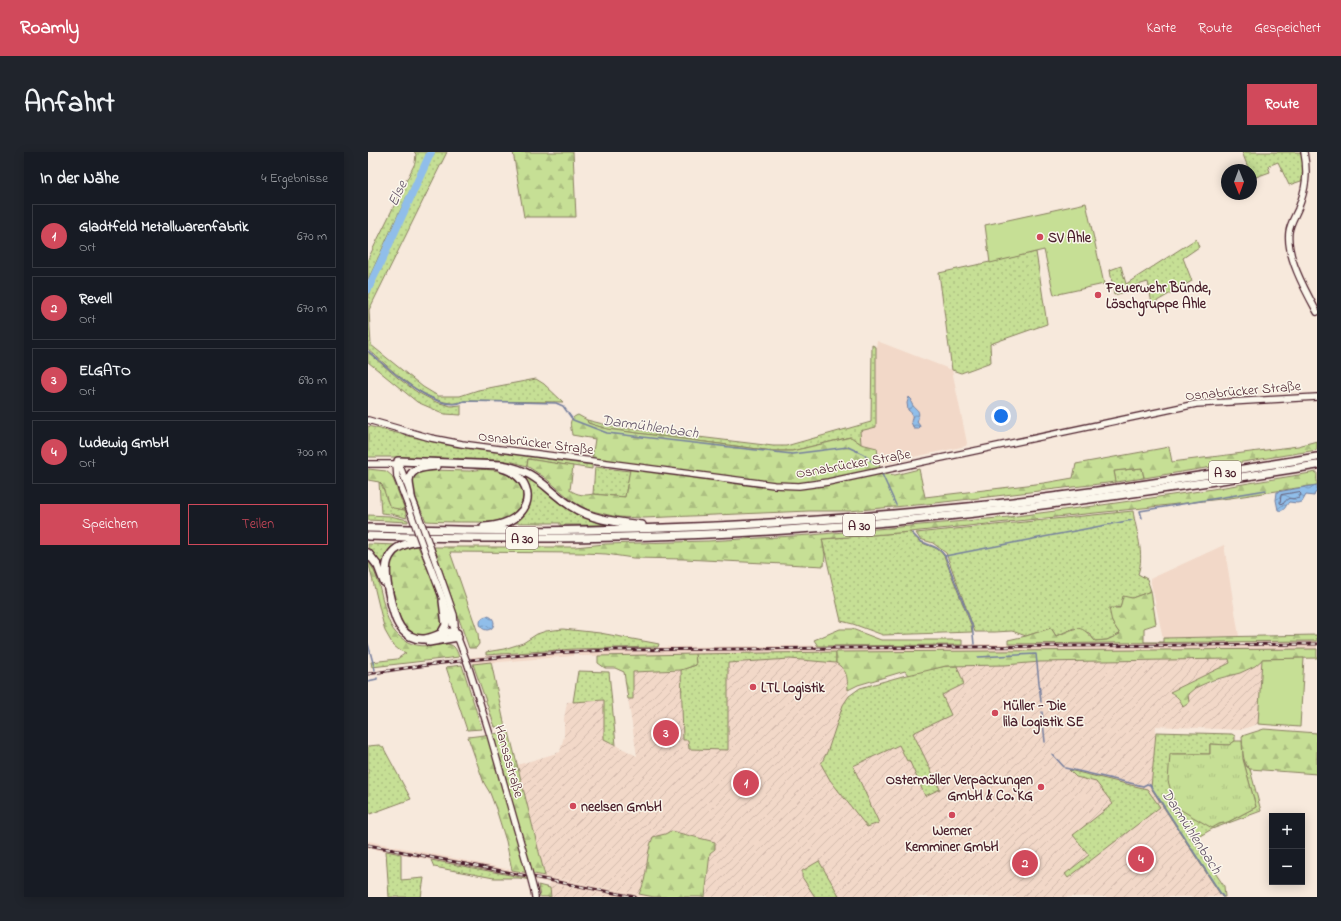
<!DOCTYPE html>
<html lang="de">
<head>
<meta charset="utf-8">
<style>
  :root { --surface:#171b24; --page:#20242c; --text:#f1f3f6; --muted:#9ea1a6; --line:#363941; --accent:#d1495b }
  body { margin:0; font-family:"Indie Flower",sans-serif; background:var(--page); color:var(--text) }
  .controls { position:absolute; right:12px; bottom:12px; display:grid; overflow:hidden; border-radius:0px; box-shadow:0 2px 10px #0003 }
  .controls button { width:36px; height:36px; display:grid; place-items:center; padding:0; border:0; border-bottom:1px solid var(--line); background:var(--surface); color:var(--text); font:20px sans-serif }
  .compass { position:absolute; left:853px; top:12px; width:36px; height:36px; border-radius:50%; background:var(--surface); box-shadow:0 2px 10px #0003; rotate:179deg }
  .you { position:absolute; left:633px; top:264px; width:14px; height:14px; margin:-10px; border:3px solid #fff; border-radius:50%; background:#1a73e8; box-shadow:0 0 0 6px #1a73e833 }
  .badge { display:grid; place-items:center; width:26px; height:26px; border-radius:50%; background:var(--accent); color:#fff; font-size:13px; font-weight:700 }
  .pin { position:absolute; translate:-50% -50%; border:2px solid #fff; box-shadow:0 1px 4px #0006 }
  .list { margin:0; padding:0; list-style:none }
  h2 { display:flex; justify-content:space-between; align-items:center; height:52px; margin:0; padding:0 16px; font-size:17px }
  h2 small { font-size:13px; font-weight:400; color:var(--muted) }
  .list li { display:grid; grid-template-columns:26px 1fr auto; gap:12px; align-items:center; box-sizing:border-box; height:64px; margin:0 8px 8px; padding:0 8px; border:1px solid var(--line); border-radius:0px }
  .list b { display:block; font-size:15px; white-space:nowrap }
  .list p { margin:0; font-size:13px; white-space:nowrap; color:var(--muted) }
  .list em { font-size:13px; font-style:normal; color:var(--muted) }
  .actions { display:flex; gap:8px; padding:12px 16px }
  .actions a { flex:1; padding:9px 0; border:1px solid var(--accent); border-radius:0px; text-align:center; font-size:14px; color:var(--accent) }
  .actions .main { background:var(--accent); color:#fff }
  .map { position:relative; flex:none; width:949px; height:745px; overflow:hidden; border-radius:0px }
  header { display:flex; align-items:center; gap:24px; box-sizing:border-box; height:56px; padding:0 20px; background:var(--accent); color:#fff }
  header strong { font-size:19px }
  nav { display:flex; gap:22px; margin-inline-start:auto; font-size:14px }
  .intro { display:flex; align-items:center; justify-content:space-between; box-sizing:border-box; height:96px; padding:0 24px }
  h1 { margin:0; font-size:28px }
  .button { padding:10px 18px; border-radius:0px; background:var(--accent); color:#fff; font-size:14px; font-weight:700 }
  main { display:flex; gap:24px; padding:0 24px }
  aside { flex:1; background:var(--surface); border-radius:0px; box-shadow:0 2px 10px #0003 }
  .map>svg:first-child { display:block }
</style>
</head>
<body>
<header>
<strong>Roamly</strong>
<nav><a>Karte</a><a>Route</a><a>Gespeichert</a></nav>
</header>
<div class="intro"><h1>Anfahrt</h1><a class="button">Route</a></div>
<main>
<aside>
<h2>In der Nähe<small>4 Ergebnisse</small></h2>
<ul class="list">
<li><span class="badge">1</span><div><b>Gladtfeld Metallwarenfabrik</b><p>Ort</p></div><em>670 m</em></li>
<li><span class="badge">2</span><div><b>Revell</b><p>Ort</p></div><em>670 m</em></li>
<li><span class="badge">3</span><div><b>ELGATO</b><p>Ort</p></div><em>690 m</em></li>
<li><span class="badge">4</span><div><b>Ludewig GmbH</b><p>Ort</p></div><em>700 m</em></li>
</ul>
<div class="actions"><a class="main">Speichern</a><a>Teilen</a></div>
</aside>
<div class="map">
<svg width="949" height="745" viewBox="0 0 949 745">
  <defs>
    <pattern id="industrial-furrows" width="10" height="10" patternUnits="userSpaceOnUse"><rect width="10" height="10" fill="#f2d8c8"/><path d="M-1 1l2-2M0 10L10 0M9 11l2-2" fill="none" stroke="#d1b9ac"/></pattern>
    <pattern id="grass-dots" width="8" height="8" patternUnits="userSpaceOnUse"><rect width="8" height="8" fill="#c6df95"/><path d="M2 2h.1M6 6h.1" fill="none" stroke="#acbf81" stroke-width="1.8" stroke-linecap="round"/></pattern>
    <pattern id="forest-firs" width="22" height="20" patternUnits="userSpaceOnUse"><rect width="22" height="20" fill="#c6df95"/><path d="M5 1l3.5 6h-7zM16 11l3.5 6h-7z" fill="#acbf81"/></pattern>
    <pattern id="park-tufts" width="24" height="20" patternUnits="userSpaceOnUse"><rect width="24" height="20" fill="#c6df95"/><path d="M3 7l-1-3M5 7V3M7 7l1-3M15 17l-1-3M17 17v-4M19 17l1-3" fill="none" stroke="#acbf81"/></pattern>
    <pattern id="water-waves" width="16" height="10" patternUnits="userSpaceOnUse"><rect width="16" height="10" fill="#90beea"/><path d="M0 5q4-4 8 0t8 0" fill="none" stroke="#789abe"/></pattern>
  </defs>
  <rect width="100%" height="100%" fill="#f7e9dc"/>
  <filter id="ink" filterUnits="userSpaceOnUse"><feTurbulence type="fractalNoise" baseFrequency=".025" numOctaves="2"/><feDisplacementMap in="SourceGraphic" scale="8" xChannelSelector="R" yChannelSelector="G"/><feConvolveMatrix kernelMatrix="1 2 1 2 8 2 1 2 1" color-interpolation-filters="sRGB"/></filter>
  <g filter="url(#ink)">
    <g fill="#f2d8c8">
      <path d="M509,189L584,218L599,291L598,294L517,311L509,296L493,292L491,279L508,275V195Z"/>
      <path d="M856,393L871,484L795,486L782,427Z"/>
      <path d="M949,489V497L210,504V497L290,495Z"/>
      <path d="M206,497L205,504L105,512L103,505Z"/>
      <path d="M0,689L144,718L286,745H251L163,727L0,696Z"/>
    </g>
    <g fill="url(#industrial-furrows)">
      <path d="M422,507L468,511L476,516L478,522L481,544L492,536L578,514L637,513L672,510L861,507L863,511L802,540L813,549L815,555L821,551L820,542L827,536L846,529L872,521L887,514L894,507L890,572L872,578L788,574L783,636L854,745H338L342,701L347,697V690L303,679L282,692L276,733L271,742L177,724L149,613L192,600L196,584V567L199,550L236,548V587L269,604L260,547H265V520L313,518L315,588H320L321,597L360,598V511Z"/>
      <path d="M181,731L251,745H183Z"/>
    </g>
    <g fill="url(#grass-dots)" stroke="#887f60">
      <path d="M46,0H61L28,67L0,128V107L47,11L48,2Z"/>
      <path d="M66,0H79L1,158L3,193L55,235L70,244H92L110,238L168,227L176,232L195,250L97,249C92,250 87,252 82,251C52,247 22,216 0,197V143Z"/>
      <path d="M874,0H933L935,8L936,28L921,33L910,10L900,14L902,20L885,26L883,18H881Z"/>
      <path d="M828,87L831,95L815,106L824,129L784,152L780,130L766,134L761,139L746,143L742,118L753,114L758,132Z"/>
      <path d="M668,100L679,172L622,192L623,210L593,221L584,218L571,121Z"/>
      <path d="M504,193L508,195V275L492,279L493,292L482,285L424,299H405L239,277L220,271L219,268L247,275L405,294H418L503,270Z"/>
      <path d="M0,200L30,226L49,240L68,250L83,254L93,253V263L77,262L49,250L0,210Z"/>
      <path d="M0,274L61,289L88,295L224,313V317L160,307L159,314L145,310L131,308L36,305H0Z"/>
      <path d="M227,315L262,319L257,345L225,342Z"/>
      <path d="M144,316L157,321L186,343L245,373H192V371H145C155,363 158,355 161,343Z"/>
      <path d="M774,316L776,326L748,330L746,319Z"/>
      <path d="M11,330C25,343 9,354 37,358L39,366L23,362L13,361Z"/>
      <path d="M765,359C768,379 777,402 770,422L779,427L783,439L764,446L755,445L752,456L747,455L744,470L752,482L739,488L727,489L721,481L706,476L688,484L683,476L658,484L644,479L627,480H607L578,401L565,391L552,387L548,381Z"/>
      <path d="M0,363L22,364L40,368V370L0,368Z"/>
      <path d="M542,380C545,383 548,387 551,389C561,396 567,392 576,404L603,473L604,480L515,483L485,472L473,469L454,387Z"/>
      <path d="M0,392L30,393L16,420L0,399Z"/>
      <path d="M195,477L232,481L286,491L291,492L290,495L206,497L118,503V500L136,497L155,491L169,482L178,479Z"/>
      <path d="M468,500V511L422,507L360,511V598L321,597L320,588H315L313,518L328,513L327,502Z"/>
      <path d="M578,514H589L596,532L574,543L583,563L545,581L572,637L557,644L541,608L539,609L531,593L485,614L511,671L499,675L462,628L453,612L460,598L475,553L481,544L492,536L549,520Z"/>
      <path d="M210,519L241,520L248,593L236,587V548L205,550Z"/>
      <path d="M788,580L864,582L867,584V589L861,593L842,592V602H802L851,672L860,670L888,655L875,607L879,615L882,617L893,659L844,677L825,688L856,734L857,745H854L783,636Z"/>
      <path d="M11,593L15,595L43,647L2,662L0,645V594Z"/>
      <path d="M701,618L779,637L792,655L700,726L697,722L721,703L705,683L745,652L728,630L708,625Z"/>
      <path d="M18,699L33,702V728L56,726L53,745H21Z"/>
      <path d="M63,708L163,727V728L151,726H126L66,715Z"/>
      <path d="M451,709L472,745H447L434,725V719Z"/>
    </g>
    <g fill="url(#forest-firs)" stroke="#887f60">
      <path d="M145,0H205L208,65H156Z"/>
      <path d="M210,263L219,268L220,271L239,277L405,299H424L483,285L493,292L509,296L513,323L519,322L527,323L551,317L557,345L676,331L705,326L708,312L801,295L804,310L930,294L949,289V298L776,326L774,316L746,319L748,330L559,352L481,359H441L276,366L249,365L220,358L206,350L176,325L159,314L160,307L205,314L202,338C209,343 217,344 225,342L257,345L263,312L224,306L227,287L204,283C203,274 199,267 210,263Z"/>
      <path d="M0,317L18,319L24,324L37,358L25,356L21,353L14,333L11,330L0,328Z"/>
      <path d="M62,318L102,319C114,316 136,317 146,326C161,339 156,361 138,367C127,371 115,370 104,370C89,370 73,370 58,369C54,359 39,332 47,323C50,319 57,319 62,318Z"/>
      <path d="M949,320V333L862,346L766,357L542,380L454,387L457,403L456,414L316,407L265,406L238,402L214,401L82,400L110,481L111,492L108,496H101L66,395H207L237,392L340,389L443,383L641,365L734,353L832,339Z"/>
      <path d="M45,394H50C58,414 73,445 74,465C76,484 50,489 39,478C30,468 19,427 21,414C22,412 24,408 25,406C29,398 37,396 45,394Z"/>
      <path d="M0,409C16,428 13,470 31,484C42,494 54,495 68,493C73,493 78,491 83,493C88,495 89,500 91,505L4,515L3,510L29,507L38,501L31,498L25,493L17,479Z"/>
      <path d="M783,439L788,472L776,476V490H795V486L949,483V489L640,492V488L658,484L683,476L688,484C709,477 710,469 727,489L739,488L752,482L744,470L741,456H752L755,444L764,446Z"/>
      <path d="M472,477H484L513,488H594V493L450,494L446,488Z"/>
      <path d="M949,497V506L895,507L887,514L872,521L845,528L827,536L820,542L821,551L815,555C813,548 809,544 802,540L862,511L861,507L672,510L637,513L578,514L540,523L537,519L490,533L480,538C479,525 480,519 468,511V500Z"/>
      <path d="M327,502L328,513L313,518L265,520V547H260L256,520L247,516H237L230,511V504Z"/>
      <path d="M123,510L137,575H127L105,512Z"/>
      <path d="M94,513L111,568L114,577L99,578L78,515Z"/>
      <path d="M896,577L949,581V622L882,617C873,610 875,594 874,584Z"/>
      <path d="M141,580L177,724L144,718L138,689L128,657L122,641L116,631L100,585Z"/>
      <path d="M303,679L347,690V697L342,701L337,745H286L271,742C281,724 277,703 285,685L297,682Z"/>
      <path d="M170,733L182,736L183,745H172Z"/>
    </g>
    <path fill="url(#park-tufts)" stroke="#887f60" d="M867,589H874L875,607L888,655L860,670L851,672L844,676L808,655L800,629L802,602H842V592L861,593Z"/>
    <g fill="#c6df95" stroke="#887f60">
      <path d="M718,51L736,132L686,143L676,98L622,111L617,73Z"/>
      <path d="M936,506L932,575L890,572L894,507Z"/>
    </g>
    <g fill="url(#water-waves)" stroke="#747e9e">
      <path d="M541,245L544,248L543,250C547,260 554,255 549,270L552,274L551,277H546L543,270C544,265 546,262 540,258L539,251Z"/>
      <path d="M949,333V340L947,341L946,344L938,343L934,350L929,351L921,350C917,354 917,360 910,358L908,348L909,340Z"/>
      <circle cx="119" cy="471" r="7"/>
    </g>
    <g fill="none" stroke-linecap="round" stroke-linejoin="round">
      <path stroke="#665f77" stroke-width="1" d="M931,340L933,342L931,346C923,349 922,342 915,352L912,351L913,343Z"/>
      <g stroke="#747e9e" stroke-width="1.5">
        <path d="M0,199C19,215 70,264 96,249L188,251L195,254L205,268L239,281L424,302L480,295L495,302L508,313"/>
        <path d="M514,322L528,353"/>
        <path d="M774,366L772,359L898,338"/>
        <path d="M544,381C547,384 550,388 554,390C563,394 570,394 577,404L604,473L606,492"/>
        <path d="M577,404L764,368"/>
        <path d="M0,492L7,518"/>
        <path d="M610,505L668,502L673,550"/>
        <path d="M0,529L9,527V526"/>
        <path d="M674,560L677,590"/>
        <path d="M684,602L697,616L775,634L779,632L782,633L855,745"/>
      </g>
      <path stroke="#90beea" stroke-width="8" d="M0,137L18,99L63,0"/>
      <g stroke="#4a1f2b" stroke-width="8">
        <g id="secondary">
          <path d="M936,0C940,21 938,37 930,57C927,64 922,72 921,80C918,104 937,138 949,160"/>
          <path d="M0,268L63,286L94,292L406,333L431,334L460,330L828,252L949,245"/>
          <path d="M30,309L49,359"/>
          <path d="M30,309L28,312L29,325L42,359"/>
          <path d="M0,312H31"/>
          <path d="M58,403L94,497"/>
          <path d="M65,403L86,463L87,473"/>
          <path d="M100,513L122,583L160,716"/>
          <path d="M166,739L167,745"/>
        </g>
      </g>
      <g stroke="#4a1f2b" stroke-width="10">
        <g id="motorway">
          <path d="M30,309L133,313C169,319 176,336 203,354C224,368 249,370 274,373"/>
          <path d="M43,345C43,340 41,334 41,329C41,315 59,315 69,314"/>
          <path d="M116,375C128,374 141,372 150,363C169,346 156,321 134,316"/>
          <path d="M0,376C73,378 147,380 220,378C340,376 460,369 579,357C703,345 826,325 949,305"/>
          <path d="M0,384C148,388 297,387 445,376C615,364 781,340 949,313"/>
          <path d="M53,389C12,393 15,418 23,450C26,462 29,477 42,484C62,494 71,476 89,481"/>
          <path d="M0,401L10,414L16,430"/>
          <path d="M73,482L78,473L75,449"/>
          <path d="M61,490L90,485"/>
        </g>
      </g>
      <use href="#secondary" stroke="#fbf7ec" stroke-width="5.5"/>
      <use href="#motorway" stroke="#fbf7ec" stroke-width="7"/>
      <g stroke="#4a1f2b" stroke-width="3">
        <g id="rail">
          <path d="M0,522C80,508 162,501 244,498L949,492"/>
          <path d="M0,693L267,745"/>
        </g>
      </g>
      <use href="#rail" stroke="#fbf7ec" stroke-width="1.5" stroke-dasharray="4.5" stroke-linecap="butt"/>
      <g stroke="#4a1f2b" stroke-width="8" stroke-linecap="butt">
        <g id="secondary-bridge">
          <path d="M42,359L58,403"/>
          <path d="M49,359L65,403"/>
          <path d="M94,497L100,513"/>
          <path d="M160,716L166,739"/>
        </g>
      </g>
      <use href="#secondary-bridge" stroke="#fbf7ec" stroke-width="5.5"/>
    </g>
  </g>
  <g fill="#d1495b" stroke="#fbf7ec" stroke-width="1.5">
    <circle cx="672" cy="85" r="4"/>
    <circle cx="730" cy="143" r="4"/>
    <circle cx="385" cy="535" r="4"/>
    <circle cx="627" cy="561" r="4"/>
    <circle cx="673" cy="635" r="4"/>
    <circle cx="205" cy="654" r="4"/>
    <circle cx="584" cy="663" r="4"/>
  </g>
  <g text-anchor="middle" stroke-width="3" stroke-linejoin="round" paint-order="stroke">
    <g fill="#fbf7ec" stroke="#7f6065" stroke-width="1">
      <rect x="841" y="309" width="32" height="22" rx="3"/>
      <rect x="475" y="362" width="32" height="22" rx="3"/>
      <rect x="138" y="375" width="32" height="22" rx="3"/>
    </g>
    <g font-size="13" font-weight="bold" fill="#4a1f2b">
      <text x="857" y="325">A 30</text>
      <text x="491" y="378">A 30</text>
      <text x="154" y="391">A 30</text>
    </g>
    <g font-size="14" font-weight="bold" fill="#4a1f2b" stroke="#fbf7ec" text-anchor="start">
      <text x="680" y="90">SV Ahle</text>
      <text x="738" y="140">Feuerwehr Bünde,<tspan x="738" dy="16">Löschgruppe Ahle</tspan></text>
      <text x="393" y="540">LTL Logistik</text>
      <text x="635" y="558">Müller - Die<tspan x="635" dy="16">lila Logistik SE</tspan></text>
      <text x="665" y="632" text-anchor="end">Ostermöller Verpackungen<tspan x="665" dy="16">GmbH &amp; Co. KG</tspan></text>
      <text x="213" y="659">neelsen GmbH</text>
      <text x="584" y="683" text-anchor="middle">Werner<tspan x="584" dy="16">Kemminer GmbH</tspan></text>
    </g>
    <g font-size="14" fill="#4a1f2b" stroke="#fbf7ec">
      <text transform="translate(875 238) rotate(-5)" y="5">Osnabrücker Straße</text>
      <text transform="translate(168 290) rotate(7)" y="5">Osnabrücker Straße</text>
      <text transform="translate(485 311) rotate(-10)" y="5">Osnabrücker Straße</text>
      <text transform="translate(142 609) rotate(74)" y="5">Hansastraße</text>
    </g>
    <g font-size="15" font-style="italic" fill="#5f4f64" stroke="#fbf7ec">
      <text transform="translate(29 41) rotate(-65)" y="5">Else</text>
      <text transform="translate(282 274) rotate(8)" y="5">Darmühlenbach</text>
      <text transform="translate(824 679) rotate(57)" y="5">Darmühlenbach</text>
    </g>
  </g>
</svg>
<div class="controls">
<button>+</button>
<button>−</button>
</div>
<svg class="compass" viewBox="-18 -18 36 36"><path d="M0-13l5 13h-10z" fill="#e53935"/><path d="M0 13l5-13h-10z" fill="#9ea1a6"/></svg>
<div class="you"></div>
<div class="pin badge" style="left:378px;top:631px">1</div>
<div class="pin badge" style="left:657px;top:711px">2</div>
<div class="pin badge" style="left:298px;top:581px">3</div>
<div class="pin badge" style="left:773px;top:707px">4</div>
</div>
</main>
</body>
</html>
